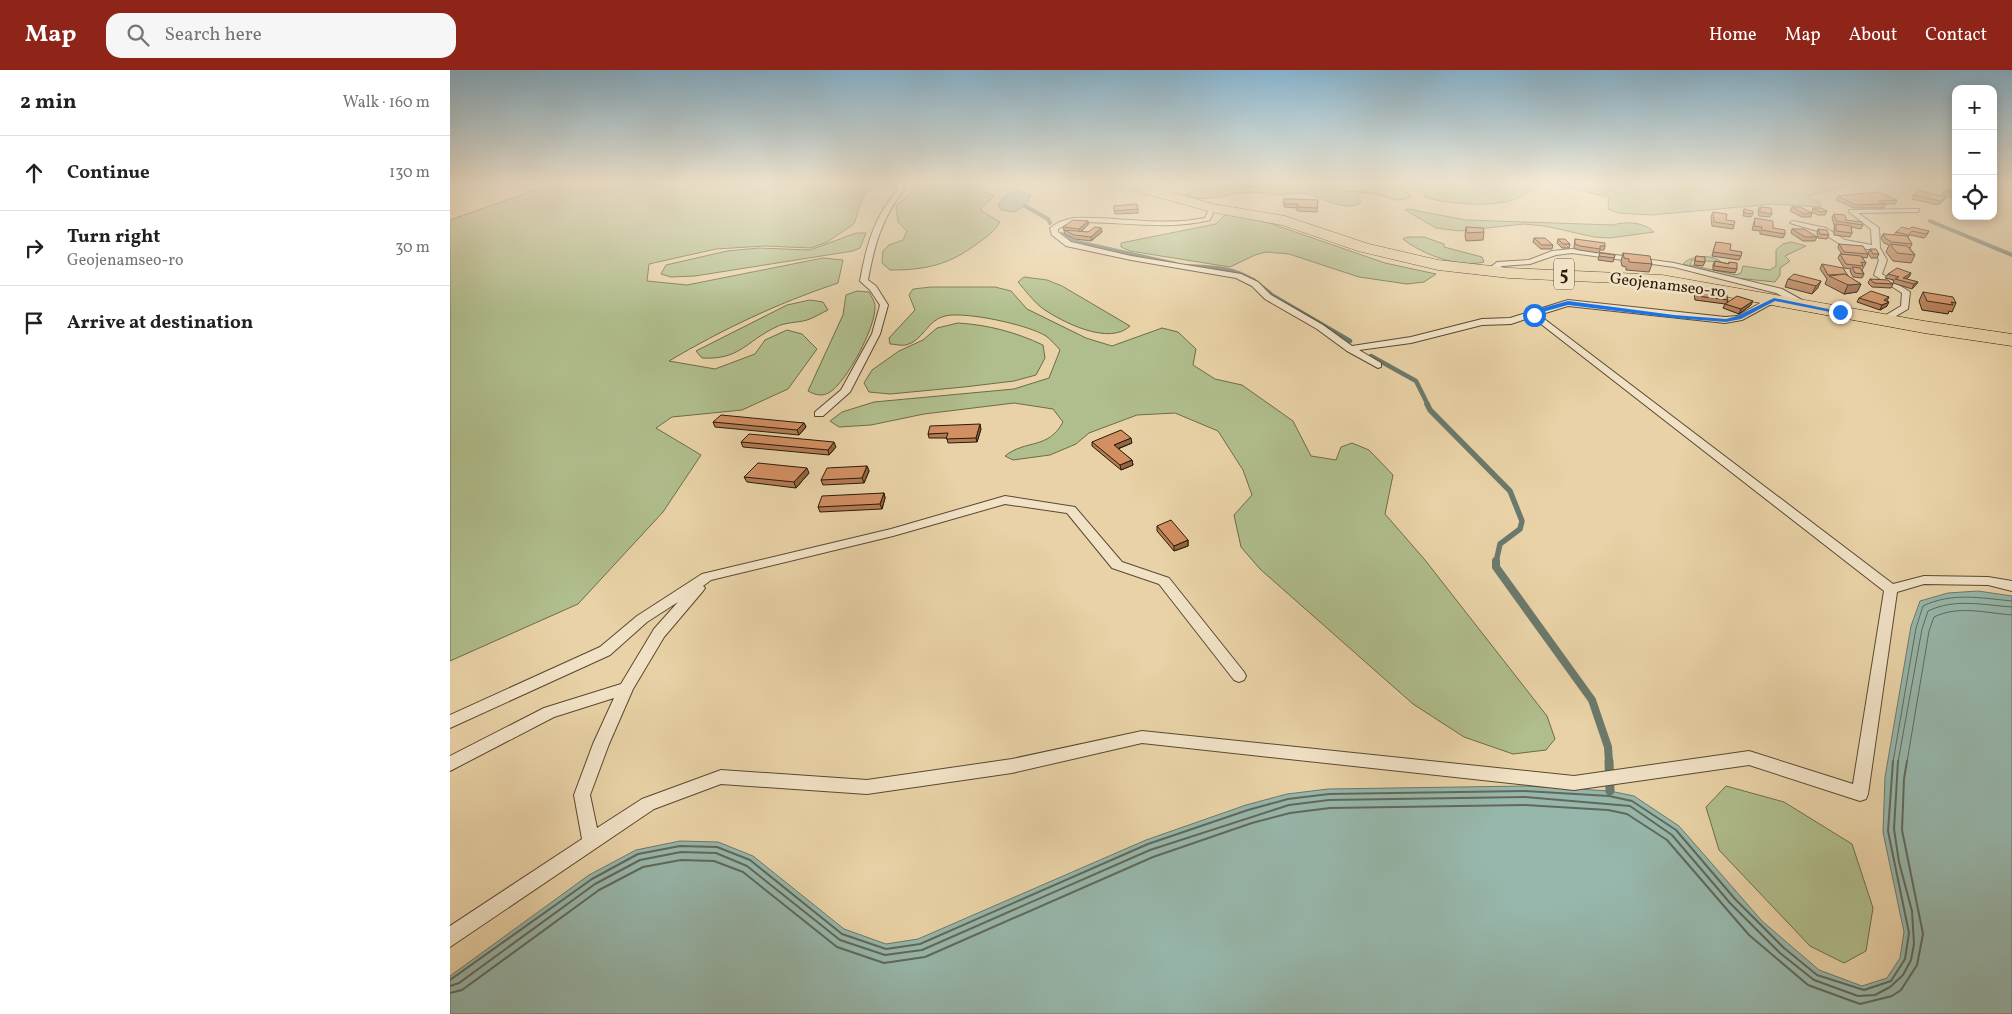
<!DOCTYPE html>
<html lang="en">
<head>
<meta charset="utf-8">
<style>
  :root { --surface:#fff; --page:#f6f6f6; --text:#202124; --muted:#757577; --line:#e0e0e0; --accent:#8f2418 }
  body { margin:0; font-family:Vollkorn,serif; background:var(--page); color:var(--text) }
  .controls { position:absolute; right:15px; top:15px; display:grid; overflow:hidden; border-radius:10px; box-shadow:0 2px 12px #0003 }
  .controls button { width:45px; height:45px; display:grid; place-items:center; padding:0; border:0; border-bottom:1px solid var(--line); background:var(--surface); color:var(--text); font:25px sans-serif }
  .stop { position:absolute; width:15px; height:15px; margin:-11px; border:4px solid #1a73e8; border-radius:50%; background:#fff }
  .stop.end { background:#1a73e8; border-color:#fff; box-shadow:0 1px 5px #0008 }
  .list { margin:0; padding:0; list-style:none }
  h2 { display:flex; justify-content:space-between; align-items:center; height:65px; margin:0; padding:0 20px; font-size:21px }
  h2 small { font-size:16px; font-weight:400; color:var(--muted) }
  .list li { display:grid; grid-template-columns:32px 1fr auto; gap:15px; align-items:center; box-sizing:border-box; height:75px; padding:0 20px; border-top:1px solid var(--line) }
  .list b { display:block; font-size:19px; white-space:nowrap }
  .list p { margin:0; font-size:16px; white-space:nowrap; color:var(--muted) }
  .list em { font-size:16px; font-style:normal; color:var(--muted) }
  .icon { flex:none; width:28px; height:28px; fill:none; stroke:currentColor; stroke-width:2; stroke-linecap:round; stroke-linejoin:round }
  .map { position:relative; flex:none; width:1562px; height:944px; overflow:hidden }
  header { display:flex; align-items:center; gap:30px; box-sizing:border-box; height:70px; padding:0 25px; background:var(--accent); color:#fff }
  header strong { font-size:24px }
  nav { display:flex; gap:28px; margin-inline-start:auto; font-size:18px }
  .search { width:350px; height:45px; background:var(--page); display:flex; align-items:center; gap:12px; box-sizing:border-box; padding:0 18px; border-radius:15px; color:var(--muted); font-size:19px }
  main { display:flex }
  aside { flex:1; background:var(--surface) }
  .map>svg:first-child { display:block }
</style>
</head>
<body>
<header>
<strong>Map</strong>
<div class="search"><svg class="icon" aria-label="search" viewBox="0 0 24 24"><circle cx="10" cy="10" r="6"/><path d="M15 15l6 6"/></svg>Search here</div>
<nav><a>Home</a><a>Map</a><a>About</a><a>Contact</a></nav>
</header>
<main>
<aside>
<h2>2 min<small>Walk · 160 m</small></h2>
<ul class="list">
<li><svg class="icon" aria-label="ahead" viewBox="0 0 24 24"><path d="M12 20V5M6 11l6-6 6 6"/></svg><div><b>Continue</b></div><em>130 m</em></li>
<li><svg class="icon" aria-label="right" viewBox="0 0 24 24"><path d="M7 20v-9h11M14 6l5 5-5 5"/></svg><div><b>Turn right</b><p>Geojenamseo-ro</p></div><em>30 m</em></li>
<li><svg class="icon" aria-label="arrive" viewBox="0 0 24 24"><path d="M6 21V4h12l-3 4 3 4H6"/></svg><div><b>Arrive at destination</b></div></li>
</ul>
</aside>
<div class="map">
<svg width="1562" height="944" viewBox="0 0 1562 944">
  <rect width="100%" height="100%" fill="#e9d2a7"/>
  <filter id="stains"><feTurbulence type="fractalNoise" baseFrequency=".004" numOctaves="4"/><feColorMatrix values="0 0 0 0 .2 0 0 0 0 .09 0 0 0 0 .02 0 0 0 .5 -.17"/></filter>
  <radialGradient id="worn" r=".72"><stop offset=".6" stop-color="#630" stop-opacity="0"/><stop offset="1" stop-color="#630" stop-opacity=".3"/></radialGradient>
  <g fill="#b0bd8c" stroke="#6c6c4a">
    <path d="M105,113H421L411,132L404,154L377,172L361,178L314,176L266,179L199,194L197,211L237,215L373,188L393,190L388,213C328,233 273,259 219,291L265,299L305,284L315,270L337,260L352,264L367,279L338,319L292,340L222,347L206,358L251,385L213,442L128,534L0,591V150Z"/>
    <path d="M462,113H529L532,121L544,126L530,140L550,152C544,162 536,167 528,173C499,195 476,200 440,200L432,193L433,181L439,175L453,170L457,161L448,152L446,136L465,120Z"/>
    <path d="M755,113H845L870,117L879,115H886L892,121C901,121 912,122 921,119C939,112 945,112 961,126C944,139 924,115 907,125L911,133C890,143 870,124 849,123C842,123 836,125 829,125C821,125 812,122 803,122C779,122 758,134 735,125Z"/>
    <path d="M955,113H1075L1083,117C1067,141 1003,135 978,128C970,125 964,116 955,113Z"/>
    <path d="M1099,113H1408L1357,126L1370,133V137L1323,134L1201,145L1168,143L1158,139L1159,127Z"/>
    <path d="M958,139L1016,150L1163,155C1176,151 1194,152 1204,162L1160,168L1144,167L1095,156L1074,154L1009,161L986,158L955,140Z"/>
    <path d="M781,144L822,154L935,193L986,204L974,212L957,214L909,207L839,184L816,182L805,185L780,197L680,181L671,177V173L766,154L775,145Z"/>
    <path d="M406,163H416L410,178L403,181L245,206L221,207L211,204L216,195L277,181L309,178L360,180Z"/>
    <path d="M957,167H974L994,174V177L1032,187L1034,192C1009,198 973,185 953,169Z"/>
    <path d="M1341,172L1356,176L1335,186L1340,191L1330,198V205L1325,212L1286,208L1233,194C1241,185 1263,184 1271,192L1242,190L1240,195L1286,205L1291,203L1293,196L1320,200L1326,196V180L1333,174Z"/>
    <path d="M574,207L597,210L612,216L680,256C659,276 612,252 592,238C583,231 575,220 568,212Z"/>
    <path d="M481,217H545L561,221L577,239L636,268L662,276L712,258L728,262L746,279L743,295L765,309L792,315L843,351L861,386L886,390L891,377L902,373L919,380L943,405L935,444L975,490L1097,646L1105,669L1096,680L1063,684L1014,667L963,634L810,499L791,477L784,445L802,425L793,400L768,361L725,343L687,345L639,363L626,374L600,385L563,390L555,386C576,369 598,380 613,352L603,339L564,333L474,344L421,355L389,357L380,351L392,342L424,332L564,319L599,308L610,280C606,275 601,270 596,266C579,255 515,241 495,246C477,250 473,271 456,275C451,276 445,274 440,274L439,268L465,240L459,225L463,219Z"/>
    <path d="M407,221L419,222C421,226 425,232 425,236C426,257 397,311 380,322C373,327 365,325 358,321L393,245L396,225Z"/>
    <path d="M360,230L373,232L378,240C371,243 364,248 357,250C347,253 335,252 326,257C295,272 290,290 252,288L246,281L337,235Z"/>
    <path d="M508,253C539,255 565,262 593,275L595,288L586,305L564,311L514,317L440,324L419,322L414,313L422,300L449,281L473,270L487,258Z"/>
    <path d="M1276,716L1334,732L1402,774L1423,838L1416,881L1394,893L1360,876L1269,780L1256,737Z"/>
  </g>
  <g fill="#97b7ac" stroke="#6b796b">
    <path d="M568,121L581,125L575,136L564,142L551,140L548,136C551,127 559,123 568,121Z"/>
    <path d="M1528,521L1562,526V944H0V906L139,805L186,780L230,771L268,772L303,786L394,859L436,874L468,869L696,770L796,735L837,724L878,719L1075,716L1160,721L1184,726L1229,756L1312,851L1369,900L1412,916L1437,908L1450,888L1454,862L1433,762L1435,707L1461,556L1470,531L1498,523Z"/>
  </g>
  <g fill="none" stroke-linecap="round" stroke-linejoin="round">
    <g stroke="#60695a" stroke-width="1">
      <path d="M1443,692L1466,558L1473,536C1502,522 1531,528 1562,531"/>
      <path d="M1448,692L1472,559L1478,541C1505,528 1533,535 1562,537"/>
      <path d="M1457,692L1479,561L1484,547C1509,535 1535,543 1562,545"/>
    </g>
    <g stroke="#60695a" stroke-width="2">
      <path d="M0,910L142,809L188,784L230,776L267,777L300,790L392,864L436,879L470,874L698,774L798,740L838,729L879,724L1075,721L1159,726L1182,731L1226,760L1285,829L1334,878L1367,905L1414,920L1441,911L1455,889L1459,863L1438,761L1443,691"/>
      <path d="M0,916L9,913L145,814L190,790L231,782L266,783L297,796L390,870L435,885L472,880L700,780L839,735L879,730L1075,727L1180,736L1222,765L1280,833L1330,883L1364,910L1408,926L1425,925L1440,917L1453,905L1461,890L1464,874L1462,841L1449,792L1444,759L1448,691"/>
      <path d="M0,923L12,920L149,820L193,797L231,790L264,791L293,802L387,877L434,893L475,887L703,787L802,753L840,743L880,738L1075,735L1158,740L1177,744L1217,770L1299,865L1358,915L1410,934L1442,926L1451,920L1467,895L1473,864L1452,760L1454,709L1457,691"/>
    </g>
    <g stroke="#6b796b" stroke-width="4">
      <path d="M575,136L598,149L600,153"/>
      <path d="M1480,151L1562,185"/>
      <path d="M612,164L623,171L726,194"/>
      <path d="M736,196C758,197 787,197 805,212"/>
    </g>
    <g stroke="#6b796b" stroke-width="4.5">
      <path d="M803,210L823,226L900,271"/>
      <path d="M921,286L966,311L978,335"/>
    </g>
    <path stroke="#6b796b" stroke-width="5.5" d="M977,334L980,340L1060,421L1072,451L1070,459L1050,474L1046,492"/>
    <path stroke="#6b796b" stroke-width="8" d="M1046,491V497L1142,630L1158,677L1159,692"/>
    <path stroke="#6b796b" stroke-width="9" d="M1159,691L1160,721"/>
    <g stroke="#594930" stroke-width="2">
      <g id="service">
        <path d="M446,113H452L454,120C432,147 424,176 418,210L426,216L438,235L430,264L400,322L373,346H365V342L391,320L422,264L430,235L420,220L410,211C416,177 424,146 448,120Z"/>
        <path d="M760,137L765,138L760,150C716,161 671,151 626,152L617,154L608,159V162L621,172L681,186L791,204L808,212L821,225L873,255L902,276L961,267L1032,249L1060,248L1118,230L1275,247L1287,246L1321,227H1327V231L1292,250L1275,253L1118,236L1089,245L1443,514L1474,506L1538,507L1562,511V521L1538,515L1474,514L1447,522L1418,724L1416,729L1410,731L1299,695L1124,720L692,673L562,703L417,724L271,714L204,739L0,877V856L132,769L124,725L143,674L164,628L104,647L0,701V686L94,638L171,614L204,559L228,532L197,552L160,585L0,658V645L150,577L187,546L252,504L441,459L555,426L625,437L672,492L719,508L794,602L796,606L794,610L789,612L784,610L709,514L662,498L617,443L555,434L443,466L261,510L253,516L255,518L253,521L214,567L183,619L159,674L140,725L147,758L192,729L271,700L417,710L562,689L692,661L1124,706L1299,681L1403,714L1434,521L1082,247L1061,254L1032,255L961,273L909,280L931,293V297L928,298L897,281L867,259L815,229L802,216L786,208L681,190L616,176L602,165L600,158L609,152L623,148C667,146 711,157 755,148Z"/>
        <path d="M1469,139V141L1467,142L1408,143L1429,158L1430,178L1437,190L1432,204L1460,222L1458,239L1434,253L1431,252V248L1451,236L1452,223L1424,205L1429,190L1423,180L1390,174L1371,162L1340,153L1343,151L1376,158L1395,170L1422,175L1421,159L1399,142V140Z"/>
        <path d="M1122,179L1224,193L1332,219L1361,235L1354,237L1326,223L1224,197L1122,183L1106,185L1080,194L1052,196L1040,203L1036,201L1047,192L1079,190L1102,181Z"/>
      </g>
    </g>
    <g stroke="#291b09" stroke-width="1">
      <path id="primary" d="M665,113H689L763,134L835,146L919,174L988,190L1059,198L1212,205L1474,251L1562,264V276L1474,263L1212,215L1059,208L988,200L908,181L832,155L762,142L667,116Z"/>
    </g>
    <use href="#service" fill="#f1e2c6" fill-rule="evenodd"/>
    <use href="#primary" fill="#e9d2a7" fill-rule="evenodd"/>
  </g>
  <g fill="#b57b54" stroke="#291b09">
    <path d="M1506,119V127H1501L1492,124L1494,120Z"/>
    <path d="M1463,125L1496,127L1494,130L1488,135L1462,129Z"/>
    <path d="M1388,126L1447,130L1445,134H1436L1434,138H1404L1386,130Z"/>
    <path d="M834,129L868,130L867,142L847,141V138L834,137Z"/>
    <path d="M664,136L688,139V143L665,144Z"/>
    <path d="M1310,137L1322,144L1320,147L1309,146L1308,140Z"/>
    <path d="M1342,137L1362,143L1361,147H1352L1340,141Z"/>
    <path d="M1363,138L1377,141L1375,145H1368L1362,142Z"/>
    <path d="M1294,139L1303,144L1301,147L1293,146Z"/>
    <path d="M1263,142L1284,155L1283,159L1262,156L1261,146Z"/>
    <path d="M1384,144L1396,150L1413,155L1411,159L1401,157L1402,163L1400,167L1384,165V158L1385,155H1384L1382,147Z"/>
    <path d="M1305,148L1323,158L1335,164L1333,168L1310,164V161L1302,160Z"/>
    <path d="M638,151V155L631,162H638L651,158L652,162L641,171L625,169L615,164L613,157Z"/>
    <path d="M1016,157L1034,162L1033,170L1016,171L1015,165Z"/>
    <path d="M1342,159L1367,167L1365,171H1353L1341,163Z"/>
    <path d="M1368,159L1379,165L1377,169L1368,168L1367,163Z"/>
    <path d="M1459,159L1479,161L1477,165L1474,168L1460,165L1458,167L1462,174L1460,178L1459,177L1465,185L1461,193L1443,191L1436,182L1439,175L1434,173L1431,168L1433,164L1444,165L1446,162Z"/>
    <path d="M1084,168L1103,175L1102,179H1091L1083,172Z"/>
    <path d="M1108,169L1120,174L1119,178H1112L1107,173Z"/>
    <path d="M1125,169L1155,176L1154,180H1150L1149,183L1129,180L1124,178Z"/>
    <path d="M1266,172L1291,186L1289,190L1262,186Z"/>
    <path d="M1389,174L1418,184L1417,188L1412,187L1416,193L1412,200L1414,204L1412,208L1403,207L1400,201L1401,199L1394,198L1388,188L1390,184H1392L1388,178Z"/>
    <path d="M1420,179L1429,184L1427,188H1421L1418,183Z"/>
    <path d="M1150,183L1165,185L1163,192L1148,190Z"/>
    <path d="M1173,183L1202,194L1199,202L1176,200V197L1172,196L1171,191Z"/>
    <path d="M1246,186L1255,192L1253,196L1244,195Z"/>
    <path d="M1265,191L1279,194V192L1287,199L1285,203L1263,200V195Z"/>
    <path d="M1372,194L1399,207L1411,214L1407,222L1394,224L1375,214L1377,209L1370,199Z"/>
    <path d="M1461,203L1459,207L1456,209L1468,212L1465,216L1462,219L1443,213L1444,210L1435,208L1438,204Z"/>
    <path d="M1338,209L1371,211L1367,219L1362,224L1335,217Z"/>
    <path d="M1420,209L1443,214L1441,218L1422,217L1418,213Z"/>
    <path d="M1246,218L1278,230L1277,233L1301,235L1289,244L1273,238L1275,234L1245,230L1244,223Z"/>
    <path d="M1473,222L1506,233L1502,242L1499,241L1498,244L1472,240L1469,231Z"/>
    <path d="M1439,227L1437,231V236L1430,240L1407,232L1409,228Z"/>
    <path d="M263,352L354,353L356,357L349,365L265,357Z"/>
    <path d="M531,359L527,372L498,373L497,368H479L478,364Z"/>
    <path d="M291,372L386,377L379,385L293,377Z"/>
    <path d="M642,372L682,373L668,379L682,390L683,395L671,400L642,376Z"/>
    <path d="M417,396L419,401L414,413L373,415L371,410Z"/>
    <path d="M359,403L346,418L297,412L294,407Z"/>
    <path d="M434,423L435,428L432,439L370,442L368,437Z"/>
    <path d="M707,456L738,470V476L724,481L707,461Z"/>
  </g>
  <g fill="#936445" stroke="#291b09">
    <path d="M1496,127L1494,130L1488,135L1490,131Z"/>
    <path d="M638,151V155L629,163V159Z"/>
    <path d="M651,158L652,162L641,171V167Z"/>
    <path d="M1461,203L1459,207L1452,211L1453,208Z"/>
    <path d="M1371,211L1367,219L1362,224L1366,216Z"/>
    <path d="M1468,212L1465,216L1462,219L1464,214Z"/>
    <path d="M1411,214L1407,222L1394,224L1398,215Z"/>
    <path d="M1303,231L1301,235L1289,244L1291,239Z"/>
    <path d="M1439,232L1437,236L1430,240L1432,235Z"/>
    <path d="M354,353L356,357L349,365L347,360Z"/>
    <path d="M530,354L531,359L527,372L526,368Z"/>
    <path d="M681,368L682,373L664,380V375Z"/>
    <path d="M384,372L386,377L379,385L378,380Z"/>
    <path d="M682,390L683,395L671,400L670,395Z"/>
    <path d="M417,396L419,401L414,413L412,408Z"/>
    <path d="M357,398L359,403L346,418L344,412Z"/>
    <path d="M434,423L435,428L432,439L430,434Z"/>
    <path d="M738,470V476L724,481V476Z"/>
  </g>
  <g fill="#d28f62" stroke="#291b09">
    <path d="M1506,119V124H1503L1494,120Z"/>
    <path d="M1469,121L1496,127L1490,131L1463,125Z"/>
    <path d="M1429,122L1447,130L1429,131L1436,134L1405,135L1388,126Z"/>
    <path d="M834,129L868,130L867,138L847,137L848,134H834Z"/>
    <path d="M687,134L688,139L664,141V136Z"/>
    <path d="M1310,137L1321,138L1322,144L1310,142Z"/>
    <path d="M1342,137H1350L1362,143L1354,144Z"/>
    <path d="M1363,138H1371L1377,141L1370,142Z"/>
    <path d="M1294,139L1303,141V144L1294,143Z"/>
    <path d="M1263,142L1277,144L1276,150L1285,151L1284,155L1264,152Z"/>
    <path d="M1384,144L1395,145L1396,150L1412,152L1413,155L1386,151Z"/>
    <path d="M1305,148L1323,151V158L1335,160V164L1311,160L1312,157L1304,156Z"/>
    <path d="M623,150L638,151L629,159L613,157Z"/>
    <path d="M1386,154L1401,156L1402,163L1386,161Z"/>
    <path d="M645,157L651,158L641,167L624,165L614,160L638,162Z"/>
    <path d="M1016,157L1033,158L1034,162L1017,163Z"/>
    <path d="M1452,157L1459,159L1462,157L1479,161L1476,164L1462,161L1458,165L1446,162Z"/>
    <path d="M1342,159H1354L1367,167H1355Z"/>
    <path d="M1368,159L1377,160L1379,165L1370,164Z"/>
    <path d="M1433,164L1457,166L1462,174L1442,172L1436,169Z"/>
    <path d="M1084,168H1095L1103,175H1092Z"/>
    <path d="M1108,169H1115L1120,174H1113Z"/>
    <path d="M1125,169L1155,173V176H1150V179L1130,176L1125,174Z"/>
    <path d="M1266,172L1281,174L1280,180L1292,182L1291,186L1263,182Z"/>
    <path d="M1389,174L1413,176L1418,184L1394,182Z"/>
    <path d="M1440,174L1457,176L1465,185L1447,183Z"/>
    <path d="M1420,179H1426L1429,184H1423Z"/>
    <path d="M1150,183L1165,185L1164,188L1149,186Z"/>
    <path d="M1173,183L1200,186L1202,194L1179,192V189L1174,188Z"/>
    <path d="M1390,184L1411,186L1416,193L1411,192L1413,196L1396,194Z"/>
    <path d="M1246,186L1255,187V192L1245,191Z"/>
    <path d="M1265,191L1279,194V192L1287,193V199L1264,196Z"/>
    <path d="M1372,194L1393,198L1399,207L1395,204L1378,205Z"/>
    <path d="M1402,197L1410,198L1414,204L1405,203Z"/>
    <path d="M1447,198L1461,203L1453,208L1468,212L1464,214L1445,209L1449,207L1438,204Z"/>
    <path d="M1344,204L1371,211L1366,216L1338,209Z"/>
    <path d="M1395,204L1411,214L1398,215L1379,206Z"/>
    <path d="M1420,209L1438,210L1443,214L1424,213Z"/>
    <path d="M1246,218L1276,222L1278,230L1247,226Z"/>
    <path d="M1421,221L1439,227L1434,230L1439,232L1432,235L1409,228Z"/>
    <path d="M1473,222L1503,227L1506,233L1501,232L1503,235L1477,231Z"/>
    <path d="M1287,226L1303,231L1291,239L1275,234Z"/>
    <path d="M271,345L354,353L347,360L263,352Z"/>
    <path d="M530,354L526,368L496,369L498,363L478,364L480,356Z"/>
    <path d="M671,360L681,368L664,375L682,390L670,395L642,372Z"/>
    <path d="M299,364L384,372L378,380L291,372Z"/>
    <path d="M308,393L357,398L344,412L294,407Z"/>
    <path d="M417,396L412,408L371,410L377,398Z"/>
    <path d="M434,423L430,434L368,437L372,426Z"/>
    <path d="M721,450L738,470L724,476L707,456Z"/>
  </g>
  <linearGradient id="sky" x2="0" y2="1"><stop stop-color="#87b5d0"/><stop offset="0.46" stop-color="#f5ebd7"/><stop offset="1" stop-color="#f5ebd7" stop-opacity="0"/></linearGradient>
  <rect width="1562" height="245" fill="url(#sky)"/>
  <path fill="#1a73e8" d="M1324,228L1393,242L1390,244L1325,231L1291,249L1276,252L1224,248L1118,235L1089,243L1086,247L1081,245L1085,240L1118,231L1224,245L1276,249L1287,246Z"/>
  <g text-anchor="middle" stroke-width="5" stroke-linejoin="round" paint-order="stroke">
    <g font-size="16" fill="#291b09" stroke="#f1e2c6">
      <text transform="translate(1218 214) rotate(7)" y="6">Geojenamseo-ro</text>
    </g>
    <rect fill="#f1e2c6" stroke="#655742" stroke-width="1" x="1104" y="188.5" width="20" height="31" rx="4"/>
    <g font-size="18" font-weight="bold" fill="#291b09">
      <text x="1114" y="210">5</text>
    </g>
  </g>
  <rect width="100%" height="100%" filter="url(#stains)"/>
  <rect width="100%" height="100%" fill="url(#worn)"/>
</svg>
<div class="controls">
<button>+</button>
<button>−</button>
<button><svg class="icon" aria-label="locate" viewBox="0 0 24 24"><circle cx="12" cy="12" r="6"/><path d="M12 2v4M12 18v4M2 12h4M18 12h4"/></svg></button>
</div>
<div class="stop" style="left:1084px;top:245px"></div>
<div class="stop end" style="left:1390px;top:242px"></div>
</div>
</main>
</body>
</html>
